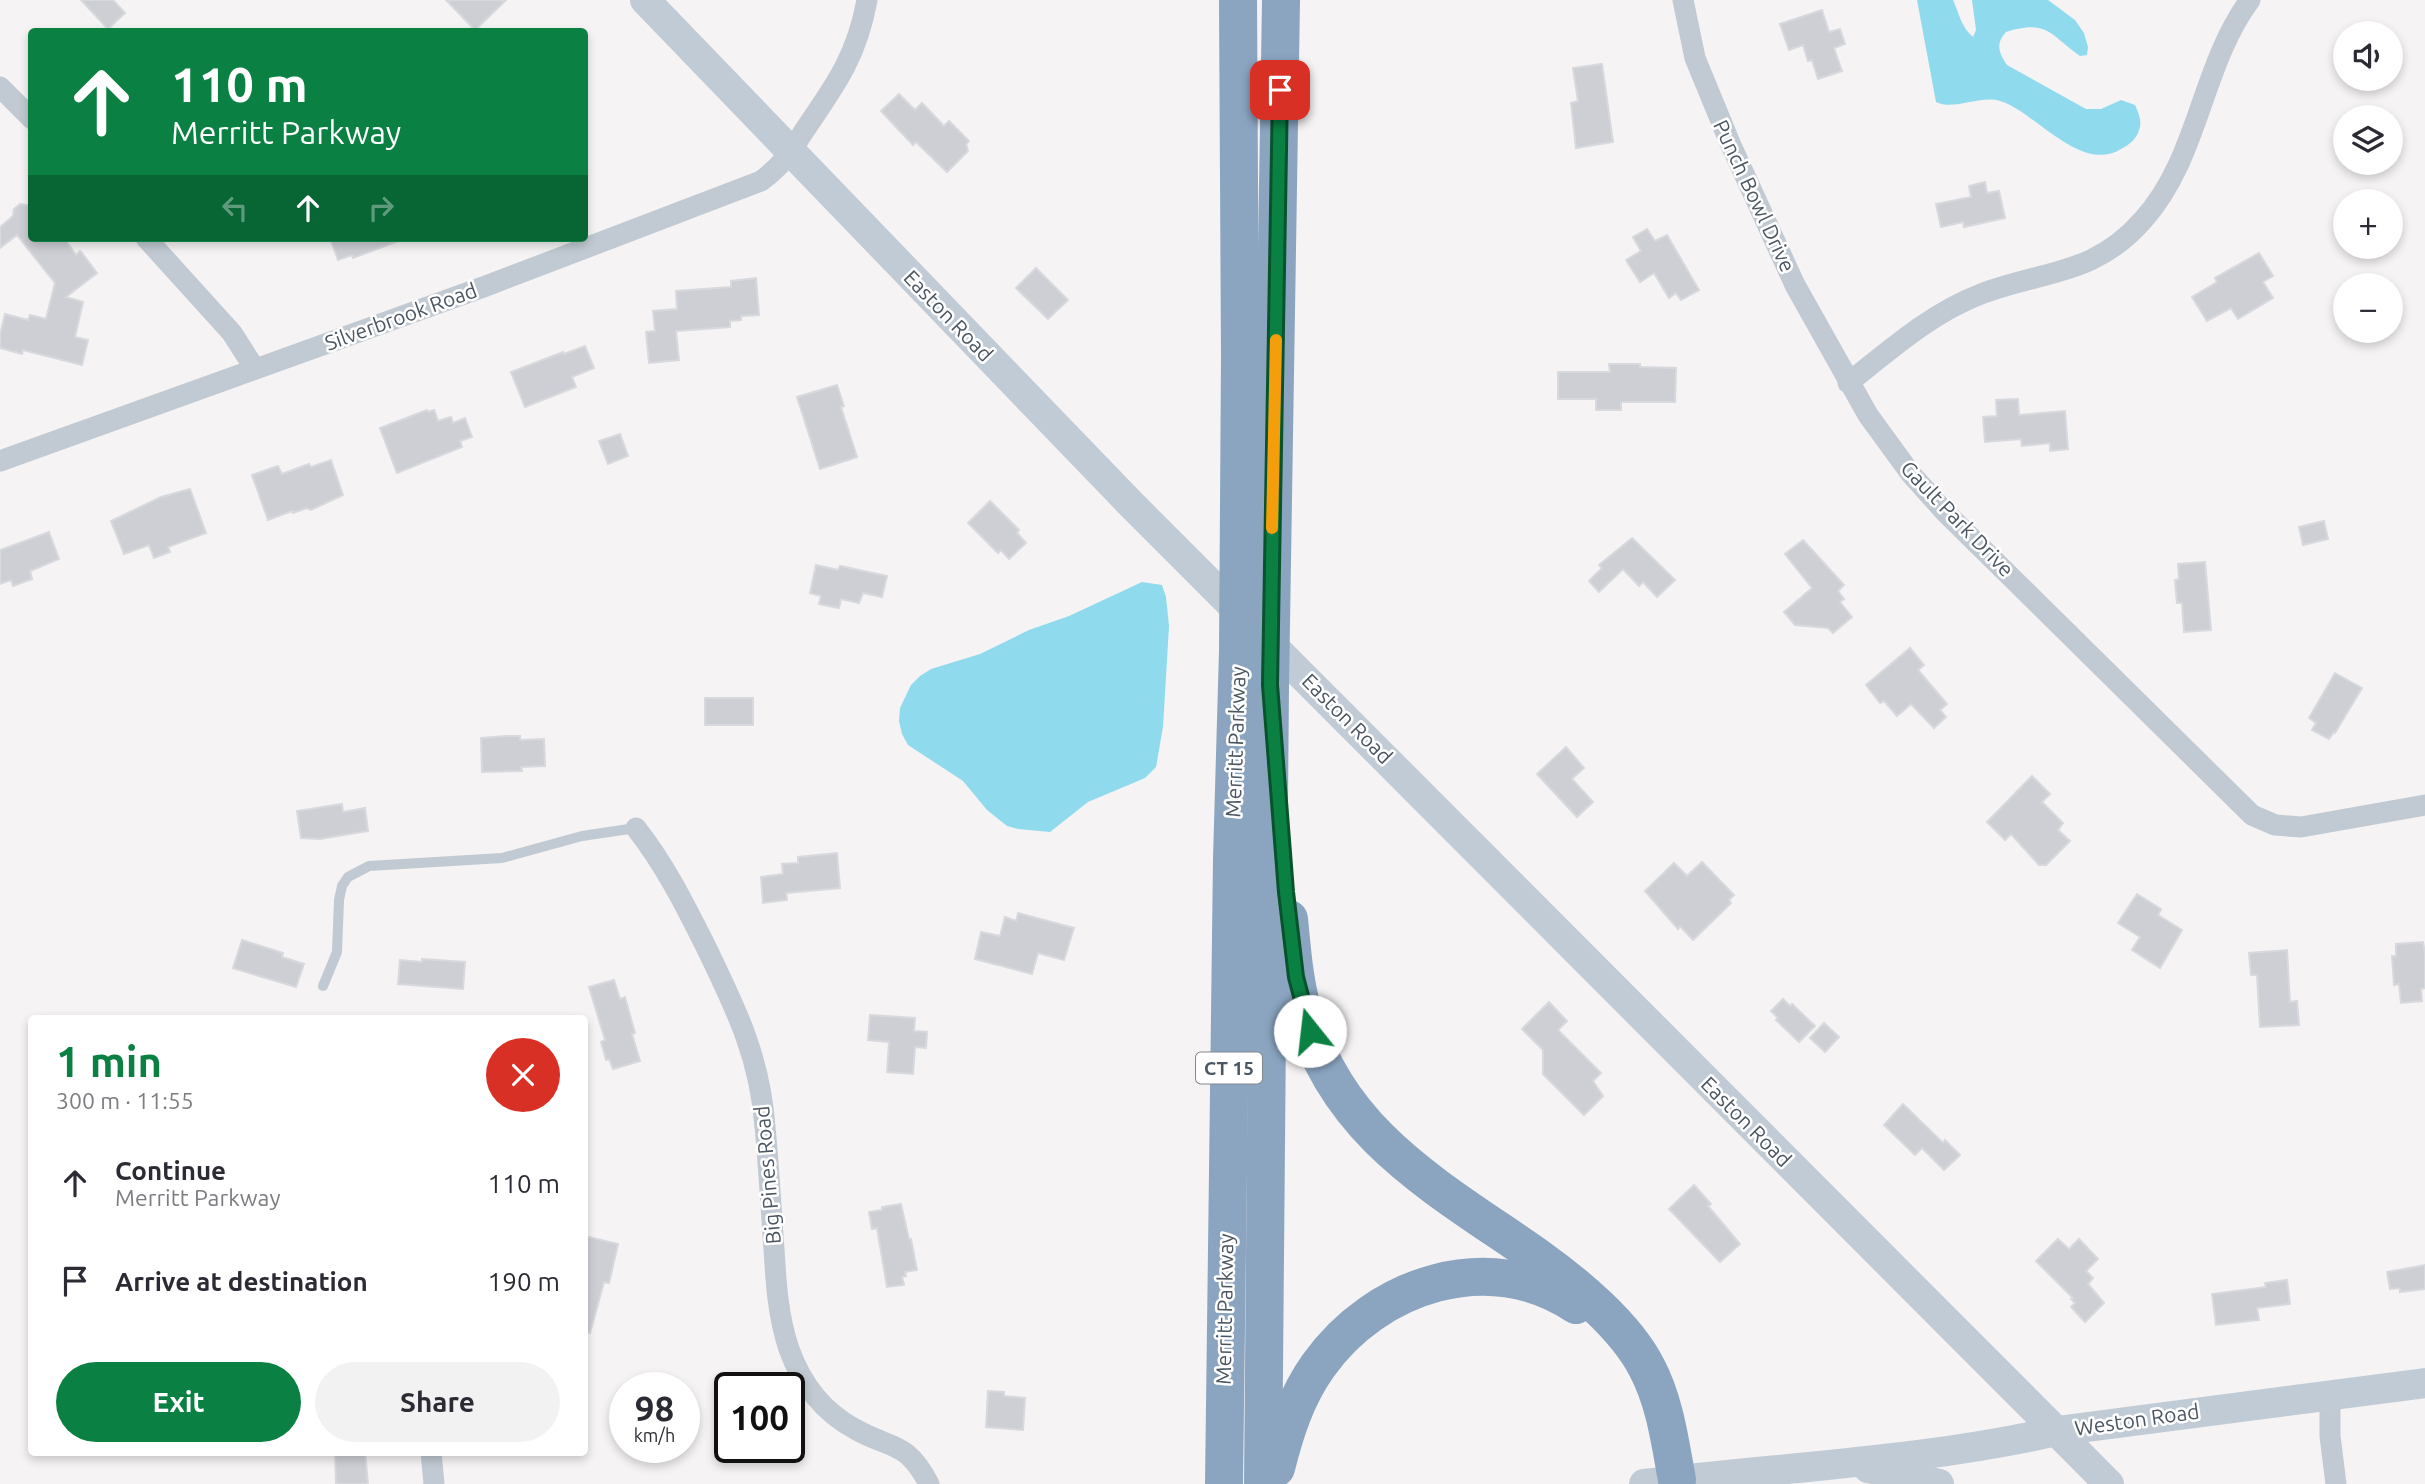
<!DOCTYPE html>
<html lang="en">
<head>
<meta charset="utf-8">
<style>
	:root { --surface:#fff; --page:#f2f2f3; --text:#2b2b33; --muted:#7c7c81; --accent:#0b8043 }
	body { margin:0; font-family:Ubuntu,sans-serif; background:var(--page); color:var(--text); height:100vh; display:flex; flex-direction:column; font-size:26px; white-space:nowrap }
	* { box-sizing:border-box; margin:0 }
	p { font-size:23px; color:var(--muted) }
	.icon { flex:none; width:38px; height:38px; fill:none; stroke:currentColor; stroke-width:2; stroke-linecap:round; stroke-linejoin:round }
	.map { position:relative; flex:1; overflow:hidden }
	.panel { position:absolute; left:28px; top:1015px; width:560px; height:441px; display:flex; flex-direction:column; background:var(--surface); border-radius:7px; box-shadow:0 4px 10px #0003 }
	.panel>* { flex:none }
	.banner { position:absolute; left:28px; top:28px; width:560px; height:214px; border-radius:7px; box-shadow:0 4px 10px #0003; background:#0b8043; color:#fff; overflow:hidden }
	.buttons { position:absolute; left:2333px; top:21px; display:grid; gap:14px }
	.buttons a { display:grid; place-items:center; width:70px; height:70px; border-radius:50%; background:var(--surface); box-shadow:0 4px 10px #0003; font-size:35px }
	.speed { position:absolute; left:609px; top:1372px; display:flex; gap:14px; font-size:35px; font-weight:700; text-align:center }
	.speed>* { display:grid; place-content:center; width:91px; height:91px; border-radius:50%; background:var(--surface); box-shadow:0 4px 10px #0003; line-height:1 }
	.speed small { font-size:18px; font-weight:400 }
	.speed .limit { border:4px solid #111; border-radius:10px; background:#fff; color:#111 }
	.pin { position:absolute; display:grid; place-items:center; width:60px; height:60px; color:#fff; margin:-30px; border-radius:14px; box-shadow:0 4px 10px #0006 }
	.me { position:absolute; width:77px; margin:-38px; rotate:344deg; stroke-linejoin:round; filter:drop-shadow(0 0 5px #0008) }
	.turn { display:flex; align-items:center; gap:24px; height:147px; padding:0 28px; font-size:32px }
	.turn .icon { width:91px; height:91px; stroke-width:2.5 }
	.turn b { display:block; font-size:49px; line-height:60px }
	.lanes { display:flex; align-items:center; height:66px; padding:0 28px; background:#0003; justify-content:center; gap:35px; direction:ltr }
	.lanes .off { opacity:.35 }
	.round { display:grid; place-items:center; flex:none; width:74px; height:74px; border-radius:37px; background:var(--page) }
	.summary { display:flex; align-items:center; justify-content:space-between; height:119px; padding:0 28px }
	h1 { font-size:42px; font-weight:600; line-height:52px; color:var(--accent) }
	.action { display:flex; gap:14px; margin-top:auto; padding:14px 28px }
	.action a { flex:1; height:80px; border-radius:42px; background:var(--accent); color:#fff; font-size:28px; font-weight:600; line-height:80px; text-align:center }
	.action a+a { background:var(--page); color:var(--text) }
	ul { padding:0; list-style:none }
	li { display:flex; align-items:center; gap:21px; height:98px; padding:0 28px }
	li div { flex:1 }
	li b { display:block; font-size:26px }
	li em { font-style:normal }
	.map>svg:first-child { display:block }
	.water { fill:#90daee }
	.building { fill:#cdcfd5; stroke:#d7d9de; stroke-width:2 }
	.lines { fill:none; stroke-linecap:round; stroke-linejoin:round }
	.service { stroke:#c1cad2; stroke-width:10 }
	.minor { stroke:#c1cad2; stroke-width:21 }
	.secondary { stroke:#c1cbd6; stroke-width:30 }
	.motorway { stroke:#8ba5c1; stroke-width:38 }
	.route-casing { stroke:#07532c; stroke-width:18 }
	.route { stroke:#0b8043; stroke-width:12 }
	.slow { stroke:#f59e0b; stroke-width:12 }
	.labels { text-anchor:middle; stroke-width:5; stroke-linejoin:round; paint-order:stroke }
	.shield { fill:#fff; stroke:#808990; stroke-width:2 }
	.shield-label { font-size:19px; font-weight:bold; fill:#4a5661 }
	.street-label { font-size:21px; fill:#4a5661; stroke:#fff }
</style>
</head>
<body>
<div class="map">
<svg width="2425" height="1484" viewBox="0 0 2425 1484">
	<rect width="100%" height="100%" fill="#f5f3f3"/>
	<g class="water">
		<path d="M1917 0H1953C1959 13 1961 27 1973 37L1976 30 1972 0H2048L2075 20 2084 33 2088 47 2087 55 2080 56C2050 35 2048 19 2006 32 1995 44 1999 53 2007 65L2086 109H2101L2121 100 2135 105C2140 116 2143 124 2137 135 2133 142 2127 146 2121 149 2080 174 2035 111 2000 101 1980 95 1954 111 1936 102Z"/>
		<path d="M1142 582 1162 585 1166 597 1169 626 1163 727 1156 767 1145 778 1088 802 1050 832 1018 829 1007 826 987 810 963 781 908 745 902 734 899 721 900 708 911 685 920 676 931 669 980 654 1029 630 1069 616Z"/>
	</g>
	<g class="building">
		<path d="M81 0H113L125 13 108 29Z"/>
		<path d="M446 0H506L475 30Z"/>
		<path d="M1822 10 1829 32 1840 29 1845 44 1834 48 1842 71 1818 79 1812 60 1808 61 1803 45 1789 50 1780 24Z"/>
		<path d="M1602 64 1613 142 1576 148 1571 103 1578 101 1573 68Z"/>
		<path d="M899 94 915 110 922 103 944 126 949 121 969 141 966 144 968 151 947 172 916 142 913 145 881 111Z"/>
		<path d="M1985 182 1987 193 1999 191 2005 218 1964 227 1963 222 1941 227 1936 204 1971 197 1969 186Z"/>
		<path d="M20 204 32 206V238H64L76 255 80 251 82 253 97 273 66 297 83 302 75 337 88 340 82 365 23 350 22 354 0 348V335L5 314 28 320 30 315 46 319 55 283 17 235 0 248V227L13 216 14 209Z"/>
		<path d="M1647 229 1655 241 1667 235 1699 290 1681 300 1676 293 1669 298 1654 273 1640 282 1626 260 1641 251 1633 237Z"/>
		<path d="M330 238H401V240L353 258 352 255 338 260Z"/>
		<path d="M2259 253 2273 276 2263 282 2273 298 2238 319 2231 308 2207 321 2192 297 2217 282 2215 278Z"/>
		<path d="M1036 268 1068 300 1048 319 1016 288Z"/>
		<path d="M756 278 759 315 741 316V320L730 321V327L676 331 679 360 649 363 646 332 655 331 653 311 677 309 676 291 731 287V281Z"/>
		<path d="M585 346 594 368 572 377 576 387 525 407 511 372 563 352 564 354Z"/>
		<path d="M1609 364H1640V367L1676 368 1675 402H1621V410H1596V399H1558V372H1610Z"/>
		<path d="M837 385 844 406 841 407 857 457 820 469 797 397Z"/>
		<path d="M2018 399 2019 415 2065 411 2068 449 2050 451V443L2022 446 2021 439 1985 442 1983 417 1997 416 1996 400Z"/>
		<path d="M427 410 428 412 434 410 438 421 451 417 453 423 465 418 472 437 460 441 462 447 397 473 380 428Z"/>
		<path d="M620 434 628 456 608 464 599 441Z"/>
		<path d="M331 460 343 495 311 510 307 508 293 513 292 511 268 520 252 475 278 466 282 474 309 464 311 467Z"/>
		<path d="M190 489 206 533 168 547 170 552 154 558 149 545 124 554 111 521 161 497Z"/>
		<path d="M990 501 1019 530 1017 533 1026 543 1009 559 1001 550 998 553 968 523Z"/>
		<path d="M2324 521 2328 539 2303 545 2299 527Z"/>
		<path d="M49 532 59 559 30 571 32 579 13 586 11 580 0 584V550Z"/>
		<path d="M1632 538 1675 580 1657 597 1643 582 1639 586 1623 569 1599 592 1589 581 1602 568 1599 565Z"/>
		<path d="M1803 540 1844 585 1838 591 1844 599 1840 602 1852 617 1833 633 1828 628 1795 625 1784 612 1812 588 1785 554Z"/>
		<path d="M2205 562 2211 630 2184 632 2182 603H2177L2175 580 2179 579 2178 564Z"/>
		<path d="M816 565 838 570 840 566 887 576 882 597 863 593 859 603 841 599 839 608 819 604 821 596 810 593Z"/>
		<path d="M1910 648 1924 665 1918 670 1947 704 1940 710 1946 717 1934 728 1911 704 1897 716 1884 701 1880 703 1866 685Z"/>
		<path d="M2335 673 2362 688 2335 733 2334 732 2329 739 2312 730 2316 723 2309 718Z"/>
		<rect x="705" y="698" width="48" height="27"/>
		<path d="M507 736H520V740L544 739 545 766 521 767 522 771 482 772 481 738Z"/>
		<path d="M1566 747 1584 768 1572 779 1593 802 1577 817 1537 774Z"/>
		<path d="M2032 776 2050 794 2042 802 2063 823 2058 830 2070 841 2046 865H2039L2011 834 2005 840 1987 822Z"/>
		<path d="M342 804 343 812 365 808 368 831 320 839 301 838 297 811Z"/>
		<path d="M837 853 840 888 786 893 787 900 763 903 761 877 783 874 782 864 798 863V857Z"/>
		<path d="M1702 862 1734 895 1729 900 1731 903 1693 940 1680 926 1678 929 1645 891 1674 863 1687 876Z"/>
		<path d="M2137 894 2161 909 2158 915 2182 930 2160 968 2132 950 2140 937 2118 923Z"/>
		<path d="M1018 913 1074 928 1064 960 1038 953 1032 974 975 959 981 932 1000 936 1005 917 1016 921Z"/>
		<path d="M242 940 283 953 282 957 304 964 296 987 233 968Z"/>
		<path d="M2423 942 2425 953V988L2421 989 2422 1001 2401 1003 2399 984 2394 985 2392 956H2396V944Z"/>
		<path d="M2287 950 2290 1002 2297 1001 2299 1025 2260 1027 2257 975H2251L2249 953Z"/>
		<path d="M422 959 465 962 463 989 398 984 400 960 422 962Z"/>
		<path d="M614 980 620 999 625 997 635 1033 632 1034 640 1061 613 1069 609 1059 606 1060 601 1042 605 1040 589 987Z"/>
		<path d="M1783 999 1790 1006 1792 1004 1815 1026 1799 1042 1776 1020 1778 1018 1771 1011Z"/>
		<path d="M1549 1002 1567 1021 1558 1030 1601 1073 1593 1081 1603 1096 1584 1115 1543 1074V1050L1522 1029Z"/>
		<path d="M870 1015 915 1018 914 1031 927 1032 926 1048 915 1047 913 1074 887 1072 889 1042 868 1040Z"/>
		<path d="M1824 1023 1839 1037 1825 1052 1810 1038Z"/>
		<path d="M1903 1104 1943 1143 1945 1140 1960 1155 1944 1170 1922 1148 1915 1155 1884 1125Z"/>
		<path d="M1694 1185 1711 1204 1708 1206 1740 1244 1720 1262 1669 1209Z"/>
		<path d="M901 1204 909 1239H911L917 1270 905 1272 906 1276 902 1277 904 1285 887 1287 877 1228 872 1229 869 1212 882 1210V1207Z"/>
		<path d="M584 1236 618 1244 609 1283 604 1282 590 1333 584 1332Z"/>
		<path d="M2058 1239 2069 1249 2079 1239 2098 1259 2086 1271 2093 1278 2088 1284 2104 1303 2085 1322 2071 1307 2075 1303 2071 1299 2073 1298 2036 1261Z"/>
		<path d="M2425 1265V1289L2400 1292V1288L2390 1289 2387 1272Z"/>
		<path d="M2287 1280 2290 1304 2257 1308 2259 1320 2216 1325 2212 1294 2266 1287 2265 1283Z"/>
		<path d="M988 1391 1004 1392V1396L1025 1398 1023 1430 986 1427Z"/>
		<path d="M335 1452H365L368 1484H336Z"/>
	</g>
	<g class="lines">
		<path class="service" d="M323 986 337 952 339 900 342 886 348 877 369 866 502 858 582 836 636 828"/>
		<g class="minor">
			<path d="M1683 0 1695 58 1730 143 1795 285 1868 415 1911 474 1945 512 2252 815 2275 825 2301 827 2425 805"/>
			<path d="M0 87 32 119"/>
			<path d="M146 238 232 333 255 369"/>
			<path d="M1848 383C1890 350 1931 313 1981 294 2044 270 2094 276 2143 220 2199 158 2201 66 2250 0"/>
			<path d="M0 461 486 286 761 181C784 164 791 151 806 128 837 83 857 55 867 0"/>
			<path d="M636 828C665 865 685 905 706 947 736 1009 760 1057 765 1127 769 1168 771 1209 774 1249 776 1283 778 1317 789 1349 801 1383 823 1412 855 1429 892 1450 906 1440 929 1484"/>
			<path d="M2330 1395V1436L2336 1484"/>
			<path d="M431 1452 434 1484"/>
		</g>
		<g class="secondary">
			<path d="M645 0 1129 502 2109 1484"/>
			<path d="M1868 1468 1939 1484"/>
			<path d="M1644 1484C1781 1467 1921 1462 2057 1431L2425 1383"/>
		</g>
		<g class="motorway">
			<path d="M1289 919C1292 949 1294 979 1302 1008 1336 1134 1437 1187 1536 1256 1574 1283 1626 1326 1647 1368 1665 1402 1670 1442 1677 1480"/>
			<path d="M1276 1468C1285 1432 1296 1397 1318 1366 1376 1284 1489 1247 1576 1305"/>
			<path d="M1224 1484 1232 859 1238 651 1240 358 1238 0"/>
			<path d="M1263 1484 1270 686 1281 0"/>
		</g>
	</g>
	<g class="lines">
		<g class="route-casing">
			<path id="route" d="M1280 90 1270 685 1286 892 1296 977 1310 1031"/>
		</g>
		<use href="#route" class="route"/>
		<path class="slow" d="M1272 528 1276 340"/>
	</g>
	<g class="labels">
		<rect class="shield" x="1196" y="1052.5" width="66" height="31" rx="5"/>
		<g class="shield-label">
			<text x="1229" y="1075">CT 15</text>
		</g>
		<g class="street-label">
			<text transform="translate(1754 196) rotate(65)" y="7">Punch Bowl Drive</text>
			<text transform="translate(948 316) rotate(46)" y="7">Easton Road</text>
			<text transform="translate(401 317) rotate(-20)" y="7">Silverbrook Road</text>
			<text transform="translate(1957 519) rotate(46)" y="7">Gault Park Drive</text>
			<text transform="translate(1347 719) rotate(45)" y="7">Easton Road</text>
			<text transform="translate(1236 742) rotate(-88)" y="7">Merritt Parkway</text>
			<text transform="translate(1746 1122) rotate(45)" y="7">Easton Road</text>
			<text transform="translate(768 1175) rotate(-95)" y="7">Big Pines Road</text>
			<text transform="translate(1225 1309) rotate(-89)" y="7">Merritt Parkway</text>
			<text transform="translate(2137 1420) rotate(-8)" y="7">Weston Road</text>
		</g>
	</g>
</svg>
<div class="buttons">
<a><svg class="icon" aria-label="sound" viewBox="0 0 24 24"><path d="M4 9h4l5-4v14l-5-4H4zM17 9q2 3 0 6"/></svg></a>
<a><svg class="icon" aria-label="layers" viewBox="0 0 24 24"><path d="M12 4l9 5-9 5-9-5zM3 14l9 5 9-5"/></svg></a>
<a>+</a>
<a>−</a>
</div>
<div class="speed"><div>98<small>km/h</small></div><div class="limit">100</div></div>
<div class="pin" style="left:1280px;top:90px;background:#d93025"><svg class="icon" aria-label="arrive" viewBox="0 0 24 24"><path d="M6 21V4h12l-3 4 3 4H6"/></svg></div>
<svg class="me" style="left:1310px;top:1031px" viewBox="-20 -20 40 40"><circle r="19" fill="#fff"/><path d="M0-13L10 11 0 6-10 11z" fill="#0b8043"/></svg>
<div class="banner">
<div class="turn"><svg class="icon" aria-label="ahead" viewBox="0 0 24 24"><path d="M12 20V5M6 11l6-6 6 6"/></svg><div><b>110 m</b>Merritt Parkway</div></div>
<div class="lanes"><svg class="icon off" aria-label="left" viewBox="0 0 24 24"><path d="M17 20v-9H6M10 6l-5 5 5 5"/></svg><svg class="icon" aria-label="ahead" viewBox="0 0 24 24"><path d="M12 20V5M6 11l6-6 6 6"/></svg><svg class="icon off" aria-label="right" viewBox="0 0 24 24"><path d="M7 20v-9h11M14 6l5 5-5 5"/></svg></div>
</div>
<section class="panel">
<div class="summary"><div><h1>1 min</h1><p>300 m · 11:55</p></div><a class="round" style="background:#d93025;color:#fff"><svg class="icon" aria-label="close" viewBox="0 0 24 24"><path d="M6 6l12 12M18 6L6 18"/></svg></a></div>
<ul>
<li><svg class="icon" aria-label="ahead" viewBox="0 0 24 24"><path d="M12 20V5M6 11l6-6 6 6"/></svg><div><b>Continue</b><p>Merritt Parkway</p></div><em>110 m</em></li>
<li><svg class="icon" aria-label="arrive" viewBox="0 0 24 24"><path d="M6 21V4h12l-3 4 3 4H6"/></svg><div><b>Arrive at destination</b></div><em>190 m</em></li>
</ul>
<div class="action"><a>Exit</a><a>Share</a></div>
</section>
</div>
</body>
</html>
